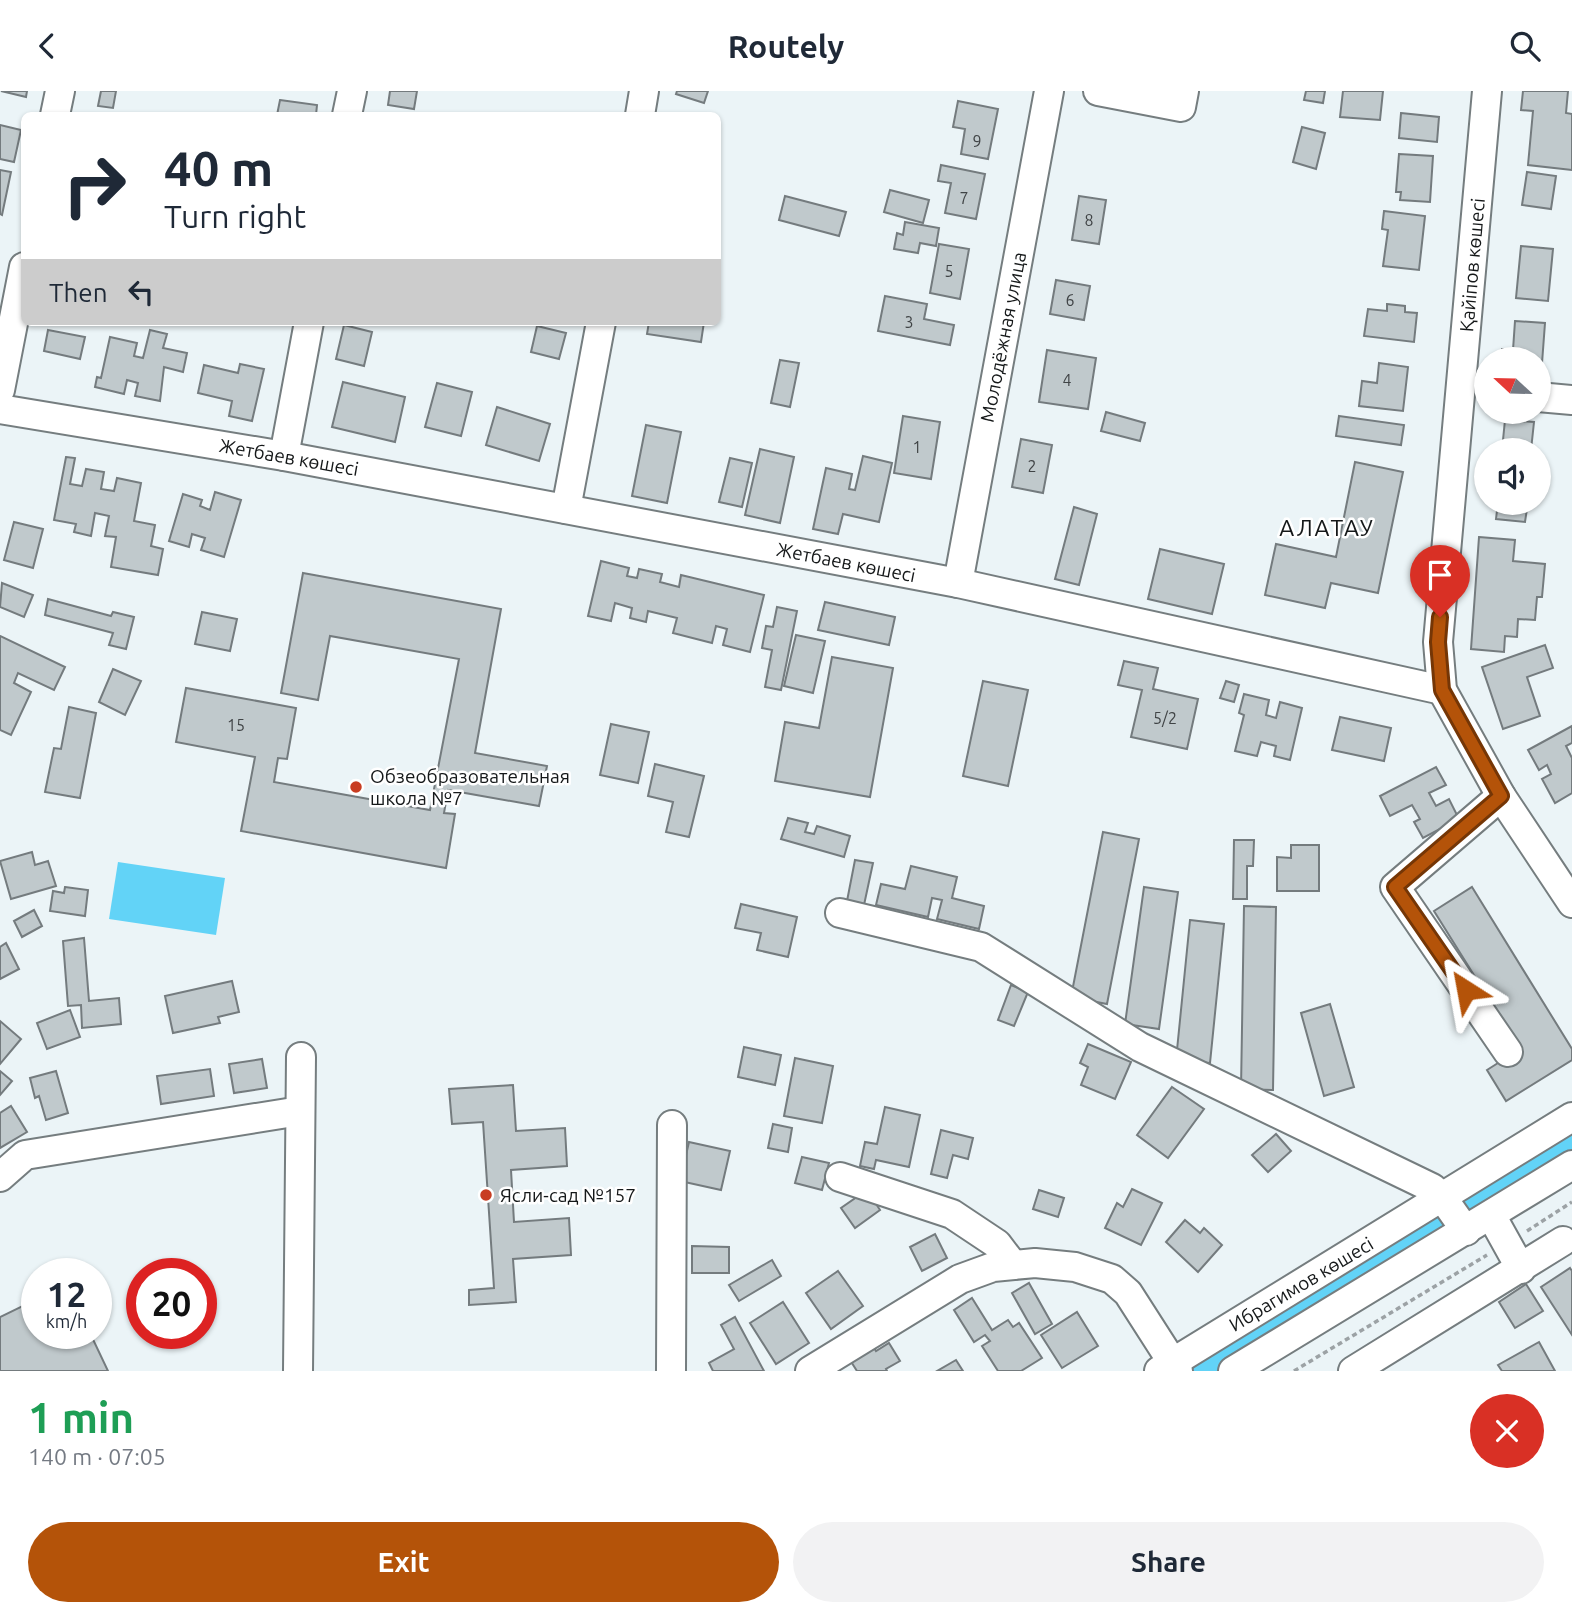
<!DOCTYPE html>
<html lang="en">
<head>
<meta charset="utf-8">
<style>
	:root { --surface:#fff; --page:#f2f2f3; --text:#1f2937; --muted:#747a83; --accent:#b45309 }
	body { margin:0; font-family:Ubuntu,sans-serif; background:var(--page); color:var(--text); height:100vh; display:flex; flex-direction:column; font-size:26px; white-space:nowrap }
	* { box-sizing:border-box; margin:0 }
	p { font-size:23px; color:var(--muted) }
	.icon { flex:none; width:38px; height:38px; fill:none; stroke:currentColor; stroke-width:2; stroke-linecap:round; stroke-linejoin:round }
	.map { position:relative; height:1280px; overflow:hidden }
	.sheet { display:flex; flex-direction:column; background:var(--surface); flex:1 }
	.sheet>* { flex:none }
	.top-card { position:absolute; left:21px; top:21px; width:700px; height:214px; border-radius:10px; box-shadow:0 2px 5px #0004; background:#fff; color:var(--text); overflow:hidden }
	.needle { width:46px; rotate:292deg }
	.buttons { position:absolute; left:1474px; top:256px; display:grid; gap:14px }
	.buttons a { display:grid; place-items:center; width:77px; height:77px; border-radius:50%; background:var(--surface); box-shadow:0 2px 5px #0004; font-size:35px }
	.speed { position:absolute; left:21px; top:1167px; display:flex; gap:14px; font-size:35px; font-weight:700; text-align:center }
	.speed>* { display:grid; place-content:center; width:91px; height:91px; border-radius:50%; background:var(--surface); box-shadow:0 2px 5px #0004; line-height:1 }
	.speed small { font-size:18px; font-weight:400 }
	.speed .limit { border:10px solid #d22; background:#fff; color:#111 }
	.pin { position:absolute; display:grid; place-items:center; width:60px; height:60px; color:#fff; margin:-72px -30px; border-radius:50% 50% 50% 0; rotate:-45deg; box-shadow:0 0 7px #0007 }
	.pin .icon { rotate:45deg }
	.me { position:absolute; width:77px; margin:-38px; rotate:326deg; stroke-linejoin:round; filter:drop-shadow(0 0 5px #0008) }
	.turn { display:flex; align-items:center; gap:24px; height:147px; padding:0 28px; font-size:32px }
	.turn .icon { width:91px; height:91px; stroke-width:2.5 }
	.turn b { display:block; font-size:49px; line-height:60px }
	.then { display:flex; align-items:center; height:66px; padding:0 28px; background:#0003; gap:14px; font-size:26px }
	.round { display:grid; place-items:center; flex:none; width:74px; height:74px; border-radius:37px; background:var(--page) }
	.summary { display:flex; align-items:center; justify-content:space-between; height:119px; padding:0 28px }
	h1 { font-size:42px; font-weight:700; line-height:52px; color:#1e9e55 }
	.cta { display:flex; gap:14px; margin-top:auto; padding:14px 28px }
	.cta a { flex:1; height:80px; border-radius:42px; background:var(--accent); color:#fff; font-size:28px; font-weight:700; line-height:80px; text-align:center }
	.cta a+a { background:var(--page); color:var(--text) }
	header { display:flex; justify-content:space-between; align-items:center; height:91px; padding:0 28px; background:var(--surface); font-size:32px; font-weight:700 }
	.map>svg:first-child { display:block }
	.green { fill:#62d3f7 }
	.building { fill:#c0c9cc; stroke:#747b7e; stroke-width:2 }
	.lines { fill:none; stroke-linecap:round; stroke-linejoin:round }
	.minor-casing { stroke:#757d7f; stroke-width:32 }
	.path { stroke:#9ca2a5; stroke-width:3.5; stroke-dasharray:5 3.5; stroke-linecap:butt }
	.minor { stroke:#fff; stroke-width:28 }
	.route-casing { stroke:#753606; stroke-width:18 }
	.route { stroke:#b45309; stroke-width:12 }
	.poi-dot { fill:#c83d22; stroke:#fff; stroke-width:2.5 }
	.labels { text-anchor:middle; stroke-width:5; stroke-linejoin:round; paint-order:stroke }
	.number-label { font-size:16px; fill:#404446 }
	.street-label { font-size:19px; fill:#151819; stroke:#fff }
	.poi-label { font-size:19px; fill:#151819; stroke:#fff; text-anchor:start }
	.quarter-label { font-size:23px; letter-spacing:2px; fill:#151819; stroke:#fff }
</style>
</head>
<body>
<header><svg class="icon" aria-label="back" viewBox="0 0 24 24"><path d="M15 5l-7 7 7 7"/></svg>Routely<svg class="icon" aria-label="search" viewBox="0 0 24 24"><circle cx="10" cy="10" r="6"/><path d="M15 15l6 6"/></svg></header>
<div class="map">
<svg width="1572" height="1280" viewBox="0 0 1572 1280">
	<rect width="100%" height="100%" fill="#ebf4f7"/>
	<g class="green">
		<path d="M118 771 225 787 216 844 109 828Z"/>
		<path d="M1572 1034V1069L1467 1134 1451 1110Z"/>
		<path d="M1444 1113 1461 1139 1228 1280H1171Z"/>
	</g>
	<g class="building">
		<path d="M1 0H27L26 6Z"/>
		<path d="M101 0H116L113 17 98 15Z"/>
		<path d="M390 0H417L414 18 388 14Z"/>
		<path d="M677 0H708L704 12 676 3Z"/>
		<path d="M1306 0H1325L1323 12 1304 9Z"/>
		<path d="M1343 0H1383L1380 29 1340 26Z"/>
		<path d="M1523 0H1568L1566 22 1572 23V79L1528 74 1533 20 1521 19Z"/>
		<path d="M280 9 317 14 316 24H277Z"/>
		<path d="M958 10 998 18 988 68 961 63 965 38 953 36Z"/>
		<path d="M1401 22 1439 26 1437 51 1399 47Z"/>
		<path d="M0 34 21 39 14 71 0 68Z"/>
		<path d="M1302 36 1325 42 1316 78 1293 71Z"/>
		<path d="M1399 63 1433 65 1430 111 1400 109 1401 101H1396Z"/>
		<path d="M941 74 985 83 976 128 945 122 951 92 938 90Z"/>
		<path d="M0 79 11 81 2 124 0 123Z"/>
		<path d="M1527 81 1556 85 1551 118 1522 114Z"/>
		<path d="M890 99 929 109 923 132 884 121Z"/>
		<path d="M785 105 846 121 839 145 779 129Z"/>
		<path d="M1079 105 1106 109 1099 153 1072 149Z"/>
		<path d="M1384 120 1425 125 1419 179 1383 175 1388 139 1382 138Z"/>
		<path d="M905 131 939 137 936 155 920 152 918 162 894 158 897 142 903 144Z"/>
		<path d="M939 153 969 158 960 208 930 202Z"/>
		<path d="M1521 155 1553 158 1548 210 1516 207Z"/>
		<path d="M1056 189 1090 195 1084 229 1050 223Z"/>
		<path d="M885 205 927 213 924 228 954 234 950 254 878 240Z"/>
		<path d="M1387 213 1405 215V221L1417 222 1414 251 1364 245 1368 218 1387 220Z"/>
		<path d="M1515 230 1545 232 1540 299H1538V268H1502V258L1513 259Z"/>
		<path d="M649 231H704L701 251 647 243Z"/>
		<path d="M344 234 372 241 364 275 336 268Z"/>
		<path d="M537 235 566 242 559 268 531 261Z"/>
		<path d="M48 239 85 246 80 268 44 260Z"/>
		<path d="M150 239 167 243 163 257 187 262 183 281 164 276 160 310 135 305 138 292 127 289 124 303 95 296 97 286 101 287 110 246 137 252 134 265 143 267Z"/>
		<path d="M1047 259 1096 267 1088 318 1039 311Z"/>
		<path d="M780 269 799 272 790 316 771 312Z"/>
		<path d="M1379 272 1408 276 1403 320 1359 315 1362 290 1377 292Z"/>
		<path d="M240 273 264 278 252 330 229 325 232 310 198 302 204 274 238 282Z"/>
		<path d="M343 291 405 306 395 351 332 336Z"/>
		<path d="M437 292 472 301 461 345 425 336Z"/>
		<path d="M497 316 550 333 539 370 486 354Z"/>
		<path d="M1106 321 1145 332 1140 350 1101 340Z"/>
		<path d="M903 325 940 331 931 388 894 382Z"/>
		<path d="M1339 325 1404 334 1401 354 1336 345Z"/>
		<path d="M1505 329 1534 331 1531 359H1502Z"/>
		<path d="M646 334 681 341 667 412 632 405Z"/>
		<path d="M1021 348 1052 354 1043 402 1012 396Z"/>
		<path d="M760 358 794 366 780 432 745 424Z"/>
		<path d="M863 365 892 372 879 431 843 423 838 443 813 438 826 377 852 383 849 398 855 399Z"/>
		<path d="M66 366 75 367 70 393 82 395 86 378 104 381 101 398 114 400 117 387 141 392 134 430 155 434 151 455 163 458 158 484 111 476 116 446 105 445 109 425 95 422 91 445 74 441 76 433 54 429Z"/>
		<path d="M730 367 752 372 742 416 719 411Z"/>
		<path d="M1355 371 1403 381 1378 502 1331 492 1325 517 1265 504 1276 453 1336 466Z"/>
		<path d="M215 401 241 409 224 466 201 459 205 447 192 443 189 456 169 450 183 403 202 409 200 415 210 419Z"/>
		<path d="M1498 411H1528L1525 431 1496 428Z"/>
		<path d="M1074 416 1097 423 1079 494 1055 488Z"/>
		<path d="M14 431 43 438 33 477 4 469Z"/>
		<path d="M1479 446 1515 449 1513 470 1545 473 1542 506H1537L1535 529 1518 528 1517 546 1505 545 1504 561 1471 558Z"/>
		<path d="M1160 458 1224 473 1212 523 1148 508Z"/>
		<path d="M601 470 629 477 627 485 637 487 639 478 662 483 660 491 679 496 681 484 764 504 750 561 723 554 727 538 716 535 712 552 673 542 677 527 648 520 646 531 630 527 632 517 615 512 611 530 588 525Z"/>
		<path d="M303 482 501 518 475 662 547 675 539 715 448 699 444 722 455 723 446 777 241 740 255 666 176 651 186 597 296 617 287 668 278 667 274 691 430 719 459 568 330 545 318 609 281 602Z"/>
		<path d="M2 492 33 504 24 526 0 516Z"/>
		<path d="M48 508 111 525 113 521 134 526 126 558 109 554 113 542 45 524Z"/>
		<path d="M825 511 895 526 889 554 818 539Z"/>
		<path d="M777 516 797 520 781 599 765 596 772 559 762 557 766 535 773 536Z"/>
		<path d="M202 521 237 528 230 560 195 553Z"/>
		<path d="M796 544 825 550 813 602 784 595Z"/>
		<path d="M0 545 65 576 54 599 18 582 14 592 31 601 11 644 0 639Z"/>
		<path d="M1545 554 1553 577 1527 586 1540 625 1503 638 1482 576Z"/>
		<path d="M832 566 893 577 870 706 775 690 785 631 819 637Z"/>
		<path d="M1124 570 1158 577 1153 598 1198 608 1187 658 1131 646 1142 599 1118 594Z"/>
		<path d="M113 578 141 590 125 624 99 611Z"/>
		<path d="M983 590 1028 599 1008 695 963 685Z"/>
		<path d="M1226 590 1239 594 1234 611 1220 607Z"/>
		<path d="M1244 603 1269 609 1266 624 1276 627 1280 611 1302 617 1290 669 1274 665 1276 655 1261 651 1257 665 1235 660 1244 624 1239 622Z"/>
		<path d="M69 616 96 622 80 707 45 701 54 657 61 658Z"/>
		<path d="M1340 626 1391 637 1384 670 1332 659Z"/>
		<path d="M611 633 649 641 638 692 600 684Z"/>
		<path d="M1572 635V652L1566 655 1572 667V702L1555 712 1542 688 1551 683 1547 674 1539 679 1528 659Z"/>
		<path d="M655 673 704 685 689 746 666 741 673 711 648 705Z"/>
		<path d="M1436 676 1446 694 1429 702 1436 715 1449 708 1459 728 1423 747 1414 731 1420 728 1412 714 1390 725 1380 705Z"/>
		<path d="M788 727 808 732 805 741 814 743 817 735 850 745 844 766 781 748Z"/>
		<path d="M1103 741 1139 748 1107 913 1071 906Z"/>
		<path d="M1234 749H1254L1253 775H1247V808H1233Z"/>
		<path d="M1291 754H1319V800H1277V766L1291 767Z"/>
		<path d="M32 761 35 774 48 770 56 795 11 808 0 770Z"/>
		<path d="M855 769 873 772 864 814 847 810Z"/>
		<path d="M911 775 957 786 952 807 984 815 979 838 937 828 942 809 932 807 928 826 876 814 881 793 905 798Z"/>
		<path d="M65 796 88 799 85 825 50 820 53 800 64 802Z"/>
		<path d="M1144 796 1178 801 1159 938 1125 933Z"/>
		<path d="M1472 796 1572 958V969L1506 1010 1487 979 1520 958 1434 820Z"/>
		<path d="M741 813 797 826 788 866 757 859 761 842 735 837Z"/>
		<path d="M1244 815 1276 816 1273 999 1241 998Z"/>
		<path d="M34 819 42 835 22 846 14 830Z"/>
		<path d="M1190 829 1224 833 1210 972 1176 969Z"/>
		<path d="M84 847 89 910 119 907 121 933 82 937 81 914 68 915 63 850Z"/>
		<path d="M6 852 19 878 0 888V856Z"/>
		<path d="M232 890 239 921 218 926 220 932 173 942 165 905Z"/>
		<path d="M1011 894 1028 901 1014 935 998 929Z"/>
		<path d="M1330 913 1354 996 1324 1005 1301 922Z"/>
		<path d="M70 919 80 946 47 958 37 932Z"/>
		<path d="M0 930 21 948 0 973Z"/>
		<path d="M1088 953 1131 971 1115 1008 1081 994 1088 976 1080 972Z"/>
		<path d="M744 956 781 964 775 994 738 986Z"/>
		<path d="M795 967 833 975 822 1032 784 1025Z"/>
		<path d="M262 968 267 997 234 1002 229 973Z"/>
		<path d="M210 978 214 1005 161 1013 157 985Z"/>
		<path d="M0 980 12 990 0 1004Z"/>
		<path d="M56 980 68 1022 46 1029 39 1005 35 1007 30 987Z"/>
		<path d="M513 994 516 1040 565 1037 567 1075 511 1079 514 1131 569 1127 571 1164 513 1168 516 1211 469 1214V1199L494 1197 483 1031 452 1033 449 998Z"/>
		<path d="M1172 996 1204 1018 1168 1067 1137 1044Z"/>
		<path d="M11 1015 27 1041 0 1057V1022Z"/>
		<path d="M885 1016 920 1024 909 1076 876 1069 874 1078 860 1075 865 1051 877 1053Z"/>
		<path d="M773 1033 792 1037 788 1061 768 1057Z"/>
		<path d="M941 1039 973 1047 968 1068 953 1064 947 1087 931 1083Z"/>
		<path d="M1276 1043 1291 1060 1268 1081 1252 1064Z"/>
		<path d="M689 1051 730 1060 721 1099 680 1090Z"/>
		<path d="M802 1066 829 1072 822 1099 795 1092Z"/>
		<path d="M1132 1098 1162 1112 1141 1154 1105 1137 1117 1112 1123 1116Z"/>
		<path d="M867 1099 880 1119 855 1137 841 1117Z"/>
		<path d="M1039 1099 1064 1107 1058 1126 1033 1118Z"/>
		<path d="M1185 1129 1200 1142 1204 1137 1222 1154 1198 1181 1166 1151Z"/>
		<path d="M935 1143 947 1167 922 1180 910 1156Z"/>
		<path d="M692 1155 729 1156V1182H692Z"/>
		<path d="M772 1169 781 1185 739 1210 729 1194Z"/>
		<path d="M1570 1177 1572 1180V1244L1541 1196Z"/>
		<path d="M838 1180 863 1215 831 1238 806 1202Z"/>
		<path d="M1029 1192 1052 1233 1035 1243 1012 1202Z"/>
		<path d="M1526 1193 1543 1220 1515 1237 1499 1211Z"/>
		<path d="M972 1207 992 1239 1008 1229 1013 1236 1019 1232 1042 1267 1021 1280H998L982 1255 990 1250 985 1244 974 1251 954 1219Z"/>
		<path d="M37 1208V1242H90L108 1280H0V1226Z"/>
		<path d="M783 1211 809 1252 776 1273 750 1232Z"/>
		<path d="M1077 1221 1098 1255 1062 1277 1041 1244Z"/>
		<path d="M735 1226 764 1280H713L709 1272 734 1258 721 1234Z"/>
		<path d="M1539 1251 1555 1280H1502L1498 1274Z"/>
		<path d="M889 1252 900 1270 886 1278 887 1280H857L850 1269 873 1255 876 1260Z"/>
		<path d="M956 1269 963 1280H937Z"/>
	</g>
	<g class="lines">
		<g class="minor-casing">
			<g id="minor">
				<path d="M1098 0 1181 16 1184 0"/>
				<path d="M1487 0 1438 551 1442 599 1501 705 1572 812"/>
				<path d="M55 24 60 0"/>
				<path d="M347 24 352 0"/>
				<path d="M640 24 644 0"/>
				<path d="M0 299 24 176"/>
				<path d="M1538 306 1572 309"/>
				<path d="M0 318 284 365 958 492 1442 599"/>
				<path d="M284 365 309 231"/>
				<path d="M566 418 601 231"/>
				<path d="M958 492 1049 0"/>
				<path d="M1501 705 1395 796 1508 961"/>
				<path d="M840 822 981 856 1140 956 1432 1097 1442 1106 1466 1140"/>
				<path d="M0 1086 25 1064 300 1020"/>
				<path d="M840 1086 952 1123 997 1153 1013 1174"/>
				<path d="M1491 1124 1521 1178"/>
				<path d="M298 1280 301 966"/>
				<path d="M671 1280 672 1034"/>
				<path d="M810 1280 960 1188 993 1176 1035 1172 1075 1176 1112 1188 1128 1202 1178 1280"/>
				<path d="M1159 1280 1572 1026"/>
				<path d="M1233 1280 1572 1074"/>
				<path d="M1353 1280 1563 1150"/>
			</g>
		</g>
		<g class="path">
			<path d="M1527 1140 1572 1111"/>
			<path d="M1294 1280 1487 1164"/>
		</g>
		<use href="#minor" class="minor"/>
	</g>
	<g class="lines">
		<g class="route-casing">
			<path id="route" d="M1440 526 1438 551 1442 599 1501 705 1395 796 1466 899"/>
		</g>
		<use href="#route" class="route"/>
	</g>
	<g class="poi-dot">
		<circle cx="356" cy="696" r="7"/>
		<circle cx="486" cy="1104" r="7"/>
	</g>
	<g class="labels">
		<g class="number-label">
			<text x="977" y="56">9</text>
			<text x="964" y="113">7</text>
			<text x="1089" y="135">8</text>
			<text x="949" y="186">5</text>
			<text x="1070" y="215">6</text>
			<text x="909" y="237">3</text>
			<text x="1067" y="295">4</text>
			<text x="917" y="362">1</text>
			<text x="1032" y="381">2</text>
			<text x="1165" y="633">5/2</text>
			<text x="236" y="640">15</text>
		</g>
		<g class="street-label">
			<text transform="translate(1472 174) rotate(-85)" y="7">Қайіпов көшесі</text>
			<text transform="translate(1003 246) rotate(-79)" y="7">Молодёжная улица</text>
			<text transform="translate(289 366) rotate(10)" y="7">Жетбаев көшесі</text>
			<text transform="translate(846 471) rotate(11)" y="7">Жетбаев көшесі</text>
			<text transform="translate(1301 1193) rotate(-31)" y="7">Ибрагимов көшесі</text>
		</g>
		<g class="poi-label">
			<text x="370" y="692">Обзеобразовательная<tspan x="370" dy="22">школа №7</tspan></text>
			<text x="500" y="1111">Ясли-сад №157</text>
		</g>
		<g class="quarter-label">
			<text x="1327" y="445">АЛАТАУ</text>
		</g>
	</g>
</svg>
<div class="buttons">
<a><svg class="needle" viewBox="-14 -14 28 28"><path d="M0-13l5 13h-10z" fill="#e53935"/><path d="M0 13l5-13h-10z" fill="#747a83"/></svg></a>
<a><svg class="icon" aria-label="sound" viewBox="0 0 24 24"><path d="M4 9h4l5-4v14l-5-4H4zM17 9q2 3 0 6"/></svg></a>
</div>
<div class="speed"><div>12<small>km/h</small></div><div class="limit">20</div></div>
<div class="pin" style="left:1440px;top:526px;background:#d93025"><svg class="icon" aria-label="arrive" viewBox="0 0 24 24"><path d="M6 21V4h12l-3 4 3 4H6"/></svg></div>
<svg class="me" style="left:1466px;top:899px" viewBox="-20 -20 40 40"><path d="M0-17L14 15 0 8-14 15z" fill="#b45309" stroke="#fff" stroke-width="4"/></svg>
<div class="top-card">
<div class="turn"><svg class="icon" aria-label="right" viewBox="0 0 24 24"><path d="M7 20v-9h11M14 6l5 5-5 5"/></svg><div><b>40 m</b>Turn right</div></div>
<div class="then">Then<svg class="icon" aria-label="left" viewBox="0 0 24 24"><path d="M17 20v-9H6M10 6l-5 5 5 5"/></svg></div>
</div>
</div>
<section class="sheet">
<div class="summary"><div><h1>1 min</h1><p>140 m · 07:05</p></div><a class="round" style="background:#d93025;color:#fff"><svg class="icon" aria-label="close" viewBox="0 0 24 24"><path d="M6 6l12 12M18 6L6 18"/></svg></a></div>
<div class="cta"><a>Exit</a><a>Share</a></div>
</section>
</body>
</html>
